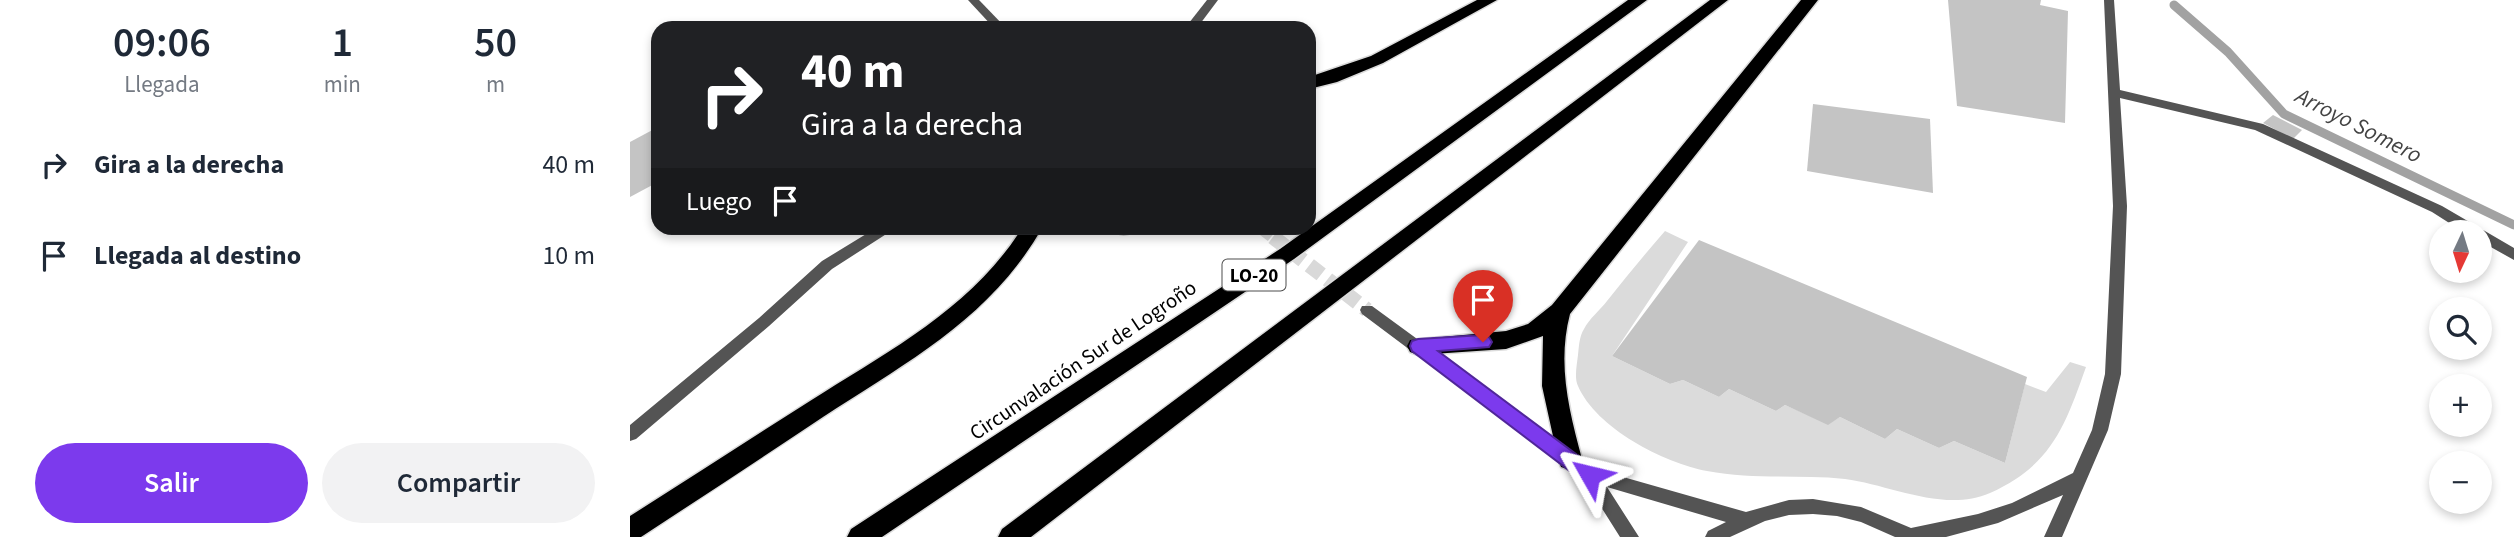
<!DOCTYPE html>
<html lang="es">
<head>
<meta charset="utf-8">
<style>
	:root { --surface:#fff; --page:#f2f2f3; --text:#1f2937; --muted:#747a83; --accent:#7c3aed }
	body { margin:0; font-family:"Source Sans 3",sans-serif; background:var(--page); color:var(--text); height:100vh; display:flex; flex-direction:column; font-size:26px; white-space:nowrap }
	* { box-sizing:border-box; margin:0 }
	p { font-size:23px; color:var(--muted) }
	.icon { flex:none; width:38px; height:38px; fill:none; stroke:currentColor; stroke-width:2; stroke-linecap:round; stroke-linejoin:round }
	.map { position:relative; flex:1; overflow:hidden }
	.details { display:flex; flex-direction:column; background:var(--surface); width:630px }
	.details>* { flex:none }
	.banner { position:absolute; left:21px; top:21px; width:665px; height:214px; border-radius:21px; box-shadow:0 4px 10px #0003; background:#202124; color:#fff; overflow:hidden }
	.needle { width:46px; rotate:184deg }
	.buttons { position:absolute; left:1799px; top:220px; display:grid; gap:14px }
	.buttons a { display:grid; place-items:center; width:63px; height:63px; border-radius:50%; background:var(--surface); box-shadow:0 4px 10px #0003; font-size:35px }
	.pin { position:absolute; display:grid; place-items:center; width:60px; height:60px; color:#fff; margin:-72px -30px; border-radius:50% 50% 50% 0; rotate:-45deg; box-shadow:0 0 7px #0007 }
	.pin .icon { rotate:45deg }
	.me { position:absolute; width:77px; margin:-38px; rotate:307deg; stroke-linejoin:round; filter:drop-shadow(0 0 5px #0008) }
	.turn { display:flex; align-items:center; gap:24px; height:147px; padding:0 35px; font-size:32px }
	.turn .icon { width:91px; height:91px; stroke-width:2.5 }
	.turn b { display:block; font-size:49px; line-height:60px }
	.then { display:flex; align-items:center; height:66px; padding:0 35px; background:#0003; gap:14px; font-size:26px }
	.eta { display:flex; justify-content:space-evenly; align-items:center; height:119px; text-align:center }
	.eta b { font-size:42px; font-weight:600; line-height:49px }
	.button { display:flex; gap:14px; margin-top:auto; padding:14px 35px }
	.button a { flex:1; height:80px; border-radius:42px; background:var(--accent); color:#fff; font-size:28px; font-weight:600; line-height:80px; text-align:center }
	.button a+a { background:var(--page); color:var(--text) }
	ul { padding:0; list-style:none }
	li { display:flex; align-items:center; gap:21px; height:91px; padding:0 35px }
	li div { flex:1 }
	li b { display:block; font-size:26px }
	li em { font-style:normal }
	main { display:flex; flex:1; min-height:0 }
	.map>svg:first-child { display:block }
	.green { fill:#dbdbdb }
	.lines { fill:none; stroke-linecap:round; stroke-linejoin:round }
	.stream { stroke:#a2a2a2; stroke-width:9 }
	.building { fill:#c4c4c4 }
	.street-tunnel-far1 { stroke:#d9d9d9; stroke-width:12; stroke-dasharray:12 6; stroke-linecap:butt }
	.street-tunnel { stroke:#d9d9d9; stroke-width:15; stroke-dasharray:15 8; stroke-linecap:butt }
	.highway-casing { stroke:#dbdbdb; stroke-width:3 }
	.street { fill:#545454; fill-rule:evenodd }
	.highway { fill:#000; fill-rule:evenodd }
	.route { fill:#7c3aed; stroke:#51269a; stroke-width:2 }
	.labels { text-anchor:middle; stroke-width:5; stroke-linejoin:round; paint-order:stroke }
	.shield { fill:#fff; stroke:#4c4c4c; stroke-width:2 }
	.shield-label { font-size:19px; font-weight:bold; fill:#000 }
	.street-label { font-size:21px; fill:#000; stroke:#fff }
	.water-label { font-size:23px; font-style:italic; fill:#434343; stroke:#fff }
</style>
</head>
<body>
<main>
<section class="details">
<div class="eta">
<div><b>09:06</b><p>Llegada</p></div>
<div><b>1</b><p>min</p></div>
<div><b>50</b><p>m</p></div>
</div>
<ul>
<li><svg class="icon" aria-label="right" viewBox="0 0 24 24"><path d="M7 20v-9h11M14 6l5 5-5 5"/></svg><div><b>Gira a la derecha</b></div><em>40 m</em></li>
<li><svg class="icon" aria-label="arrive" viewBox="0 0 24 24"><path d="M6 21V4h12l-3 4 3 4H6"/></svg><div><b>Llegada al destino</b></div><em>10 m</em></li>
</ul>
<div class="button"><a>Salir</a><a>Compartir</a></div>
</section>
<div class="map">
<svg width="1884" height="537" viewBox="0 0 1884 537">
	<rect width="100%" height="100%" fill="#fff"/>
	<path class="green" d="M1035 231 1058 242 982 356 1040 384 1053 380 1089 397 1099 389 1146 411 1155 405 1198 424 1210 417 1255 439 1267 429 1309 448 1324 441 1375 463 1395 384 1416 392 1440 362 1456 367C1435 426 1422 465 1360 493 1314 513 1261 485 1215 479 1169 474 1123 480 1077 471 1034 463 966 428 948 386 944 378 947 364 948 355 949 347 949 337 954 329 959 319 970 310 977 301 996 277 1015 254 1035 231Z"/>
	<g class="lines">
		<path class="stream" d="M1544 5 1598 52 1654 114 1884 225"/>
	</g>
	<g class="building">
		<path d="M1318 0H1411L1410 5 1438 11 1435 123 1327 106Z"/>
		<path d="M1183 104 1300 119 1303 193 1177 171Z"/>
		<path d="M1643 115 1672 130 1663 139 1633 123Z"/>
		<path d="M28 127V182L0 197V142Z"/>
		<path d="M1069 240 1397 377 1375 463 1324 441 1309 448 1267 429 1255 439 1210 417 1198 425 1155 405 1146 411 1099 389 1089 397 1053 380 1040 384 982 356Z"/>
	</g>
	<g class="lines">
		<path class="street-tunnel-far1" d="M632 229 645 239"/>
		<path class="street-tunnel" d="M643 237 737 310"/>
		<g class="highway-casing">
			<g id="highway">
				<path d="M847 0H867L753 63 707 82 679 89V77L741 56Z"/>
				<path d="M998 0H1017L664 259 252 537H217L221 529 650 249Z"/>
				<path d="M1080 0H1098L401 537H368L372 529Z"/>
				<path d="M1171 0H1188L940 314C927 364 939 410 952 459L949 467 940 470 931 467 928 459 912 386 913 336 876 349 788 355 780 352 777 346 780 340 876 331 898 324 922 305Z"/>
				<path d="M392 228H412C361 318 277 362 193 417 133 457 72 497 11 537H0V516C60 478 120 439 180 401 257 352 342 308 392 228Z"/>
			</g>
		</g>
		<g class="street">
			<path d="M338 0H349L376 28H364Z"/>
			<path d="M577 0H588L567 28H555Z"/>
			<path d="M1474 0H1484L1490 90 1633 124 1812 206 1884 248V260L1850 241V233H1835L1802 212 1625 130 1490 98 1497 206 1491 374 1478 430 1432 537H1414L1433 495 1368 523 1316 537H1265L1231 522 1207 516 1183 514 1159 515 1135 521 1100 537H1075L1078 531 1096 522 977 487 1009 537H990L954 480 732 314 730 310 732 306H742L965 469 1116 512 1159 500 1183 499 1231 507 1281 528 1348 514 1382 503 1443 473 1462 430 1475 374 1483 206Z"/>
			<path d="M246 228H263L261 231 202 269 139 326 6 439 0 441V425L129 318 192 261Z"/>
			<path d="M460 228H529C520 237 470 238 460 228Z"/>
			<path d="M618 228H638L639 229 632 234 620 231Z"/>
		</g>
		<use href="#highway" class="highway"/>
	</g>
	<path class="route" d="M853 335 859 337 862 342 859 347 808 351 966 469 969 475 966 481 960 483 953 481 782 351 780 346 782 341 788 339Z"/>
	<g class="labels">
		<rect class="shield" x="592.5" y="259.5" width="63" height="31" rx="5"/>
		<g class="shield-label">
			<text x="624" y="282">LO-20</text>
		</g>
		<g class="street-label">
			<text transform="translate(453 360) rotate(-34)" y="7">Circunvalación Sur de Logroño</text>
		</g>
		<g class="water-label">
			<text transform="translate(1729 125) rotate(27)" y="8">Arroyo Somero</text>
		</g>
	</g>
</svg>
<div class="buttons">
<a><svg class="needle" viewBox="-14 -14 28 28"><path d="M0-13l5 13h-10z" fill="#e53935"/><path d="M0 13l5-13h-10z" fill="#747a83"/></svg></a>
<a><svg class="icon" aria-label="search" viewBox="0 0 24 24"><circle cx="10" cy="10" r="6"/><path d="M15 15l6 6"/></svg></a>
<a>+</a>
<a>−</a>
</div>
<div class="pin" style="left:853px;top:342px;background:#d93025"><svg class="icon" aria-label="arrive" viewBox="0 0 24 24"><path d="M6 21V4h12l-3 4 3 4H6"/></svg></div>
<svg class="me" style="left:960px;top:475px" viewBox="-20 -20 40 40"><path d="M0-17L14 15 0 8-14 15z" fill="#7c3aed" stroke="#fff" stroke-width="4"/></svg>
<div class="banner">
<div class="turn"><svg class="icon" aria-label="right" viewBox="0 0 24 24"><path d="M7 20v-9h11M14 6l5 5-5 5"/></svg><div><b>40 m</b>Gira a la derecha</div></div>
<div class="then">Luego<svg class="icon" aria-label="arrive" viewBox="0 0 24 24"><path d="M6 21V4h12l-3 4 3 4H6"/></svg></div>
</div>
</div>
</main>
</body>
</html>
